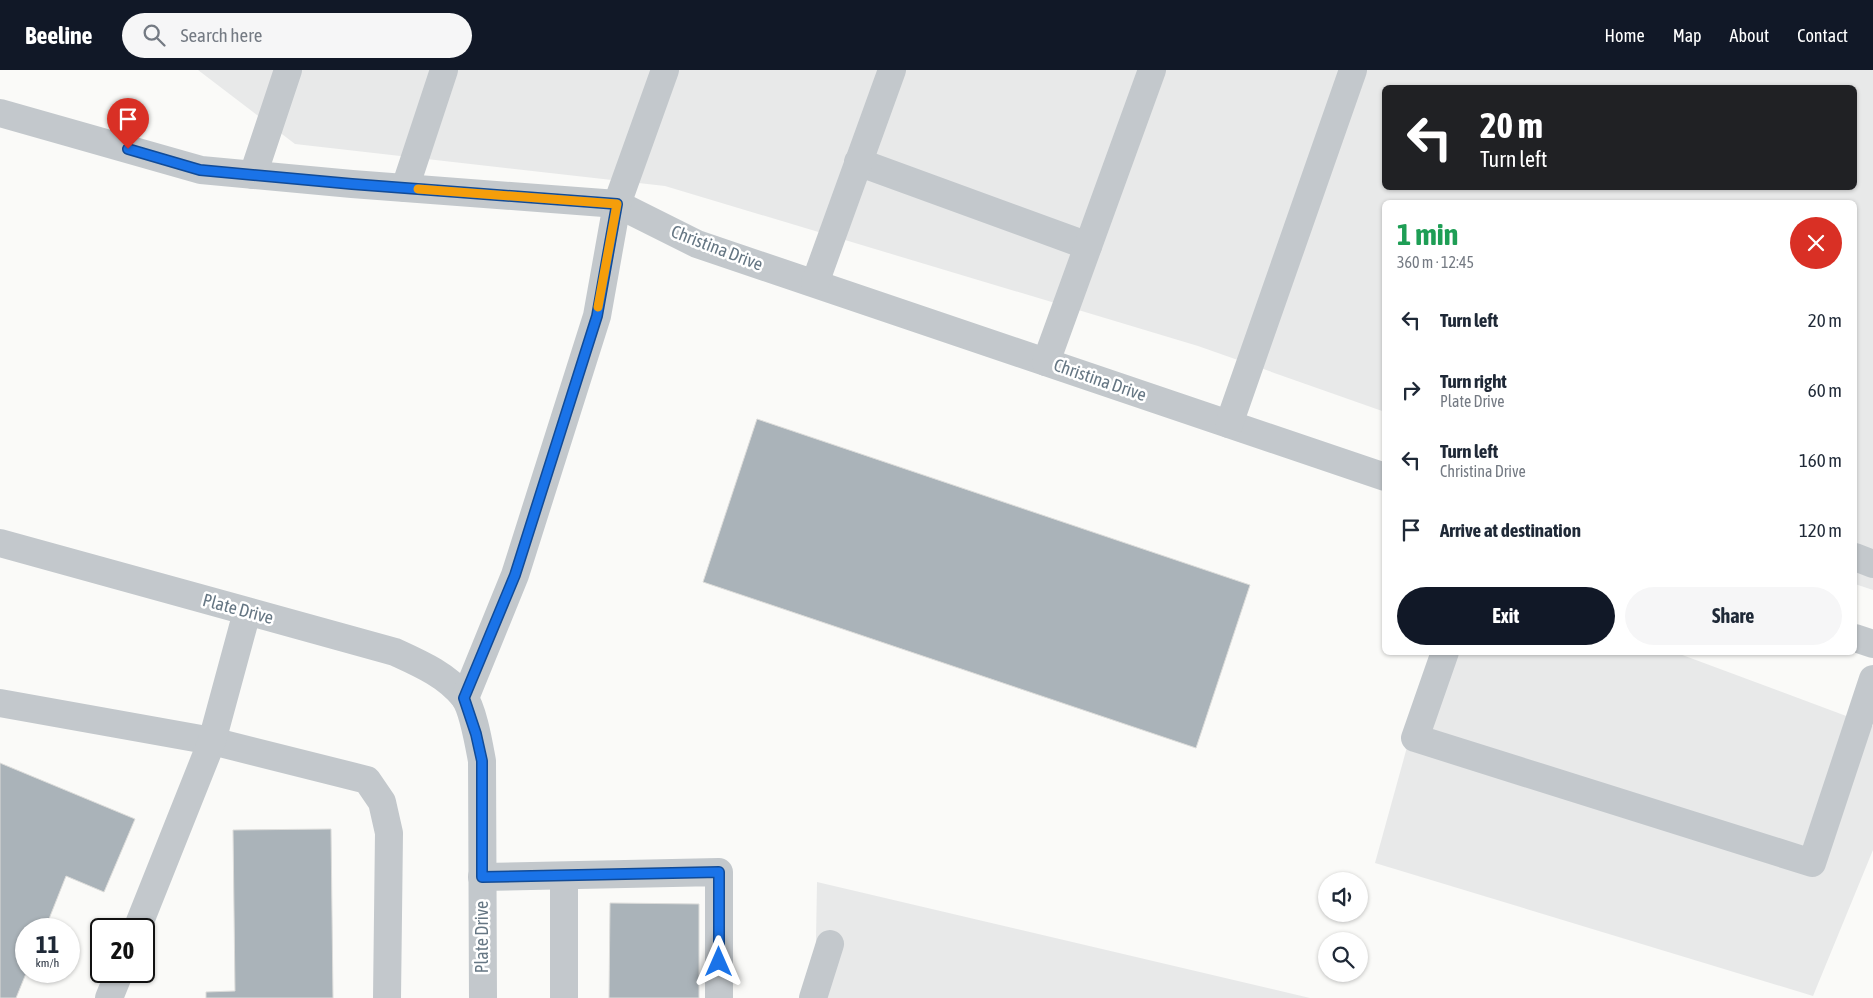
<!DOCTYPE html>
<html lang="en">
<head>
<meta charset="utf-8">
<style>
	:root { --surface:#fff; --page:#f6f6f7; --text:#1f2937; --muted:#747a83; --accent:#111827 }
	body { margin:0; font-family:"Asap Condensed",sans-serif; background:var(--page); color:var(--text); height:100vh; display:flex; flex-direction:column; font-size:19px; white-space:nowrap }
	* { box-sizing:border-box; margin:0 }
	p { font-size:16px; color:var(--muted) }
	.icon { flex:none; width:28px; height:28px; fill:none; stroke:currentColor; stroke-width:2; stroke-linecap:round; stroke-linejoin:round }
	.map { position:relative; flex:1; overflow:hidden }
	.details { position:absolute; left:1382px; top:130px; width:475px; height:455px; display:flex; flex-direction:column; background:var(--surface); border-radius:8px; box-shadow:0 1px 4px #0004 }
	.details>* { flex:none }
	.hud { position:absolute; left:1382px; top:15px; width:475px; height:105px; border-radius:8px; box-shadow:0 1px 4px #0004; background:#202124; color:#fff; overflow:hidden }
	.controls { position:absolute; left:1318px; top:802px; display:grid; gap:10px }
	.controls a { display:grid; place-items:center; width:50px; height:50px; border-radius:50%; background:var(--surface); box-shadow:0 1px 4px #0004; font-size:25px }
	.speed { position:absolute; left:15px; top:848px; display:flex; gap:10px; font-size:25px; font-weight:700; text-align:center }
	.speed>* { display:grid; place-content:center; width:65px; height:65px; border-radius:50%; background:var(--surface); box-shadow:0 1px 4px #0004; line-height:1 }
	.speed small { font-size:12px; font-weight:400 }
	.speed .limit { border:2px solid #111; border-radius:8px; background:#fff; color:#111 }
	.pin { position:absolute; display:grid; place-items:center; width:42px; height:42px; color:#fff; margin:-51px -21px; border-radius:50% 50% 50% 0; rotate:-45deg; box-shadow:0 0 5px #0007 }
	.pin .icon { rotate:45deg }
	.me { position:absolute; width:55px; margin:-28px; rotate:0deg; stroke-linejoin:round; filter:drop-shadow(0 0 4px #0008) }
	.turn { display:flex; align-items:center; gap:18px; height:105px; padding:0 15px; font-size:22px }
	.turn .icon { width:65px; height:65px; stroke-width:2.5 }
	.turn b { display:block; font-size:35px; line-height:42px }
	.round { display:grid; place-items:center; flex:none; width:52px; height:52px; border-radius:26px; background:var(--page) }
	.summary { display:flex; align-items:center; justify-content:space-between; height:85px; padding:0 15px }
	h1 { font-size:30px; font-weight:700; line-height:38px; color:#1e9e55 }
	.cta { display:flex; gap:10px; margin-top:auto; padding:10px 15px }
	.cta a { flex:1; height:58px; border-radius:30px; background:var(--accent); color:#fff; font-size:20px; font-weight:700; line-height:58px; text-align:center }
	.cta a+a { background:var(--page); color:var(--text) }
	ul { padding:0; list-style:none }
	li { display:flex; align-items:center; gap:15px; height:70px; padding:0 15px }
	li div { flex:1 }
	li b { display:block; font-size:19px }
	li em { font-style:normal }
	header { display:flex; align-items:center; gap:30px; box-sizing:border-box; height:70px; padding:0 25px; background:var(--accent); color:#fff }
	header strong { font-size:24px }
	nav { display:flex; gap:28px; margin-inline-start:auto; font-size:18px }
	.search { width:350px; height:45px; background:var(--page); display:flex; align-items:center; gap:12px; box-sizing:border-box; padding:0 18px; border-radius:28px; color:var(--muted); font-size:19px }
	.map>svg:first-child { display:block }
	.built { fill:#e8e9e9; fill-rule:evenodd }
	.building { fill:#aab3b9; stroke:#dcdcda }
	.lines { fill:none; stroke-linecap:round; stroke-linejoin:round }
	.minor { stroke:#c3c8cc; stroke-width:28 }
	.route-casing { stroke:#114b97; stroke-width:12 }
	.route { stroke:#1a73e8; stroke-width:9 }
	.slow { stroke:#f59e0b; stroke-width:9 }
	.labels { text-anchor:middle; stroke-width:5; stroke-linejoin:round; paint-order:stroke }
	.street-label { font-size:18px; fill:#657683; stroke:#fff }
</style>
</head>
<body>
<header>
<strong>Beeline</strong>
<div class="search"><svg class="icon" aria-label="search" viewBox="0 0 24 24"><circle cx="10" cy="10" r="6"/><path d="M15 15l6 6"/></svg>Search here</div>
<nav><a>Home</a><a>Map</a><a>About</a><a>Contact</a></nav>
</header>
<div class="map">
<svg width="1873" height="928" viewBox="0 0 1873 928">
	<rect width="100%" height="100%" fill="#fafaf8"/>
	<g class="built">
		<path d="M198 0H1873V520L1855 514V132H1385V342L1198 276 665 116 295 74ZM1385 18H1855V118H1385Z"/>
		<path d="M1433 583H1677L1873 656V780L1813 926 1375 793Z"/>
		<path d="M817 812 1310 928H815Z"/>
	</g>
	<g class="building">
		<path d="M757 349 1250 515 1196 678 703 512Z"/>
		<path d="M0 693 135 749 104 822 66 806 45 859H26L27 901 16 928H0Z"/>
		<path d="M331 759 333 928H206V922L235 921 233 760Z"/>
		<path d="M610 833 699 834V928H609Z"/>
	</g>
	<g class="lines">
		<g class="minor">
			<path d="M0 43 201 100 352 114 617 134 697 174 1385 407"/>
			<path d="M858 92 1088 176"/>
			<path d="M253 105 288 0"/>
			<path d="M405 118 444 0"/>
			<path d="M815 213 892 0"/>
			<path d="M1046 292 1152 0"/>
			<path d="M1229 354 1353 0"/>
			<path d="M0 473 395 582C419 593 447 605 464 627 473 639 479 675 482 691L483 928"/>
			<path d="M1855 487 1873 494"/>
			<path d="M1855 568 1873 574"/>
			<path d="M1445 582 1415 668 1812 793 1873 609"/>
			<path d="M465 628 515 505 597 246 617 134 665 0"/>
			<path d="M0 633 212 671 367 710 382 732 389 763 387 928"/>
			<path d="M564 806V928"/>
			<path d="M482 807 719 802V928"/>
			<path d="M137 859 212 671 247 542"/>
			<path d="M109 928 120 901"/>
			<path d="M813 928 830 874"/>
		</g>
	</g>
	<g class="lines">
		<g class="route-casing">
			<path id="route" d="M128 79 200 100 352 114 617 134 597 246 515 505 464 628 476 664 482 691V807L719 802V892"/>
		</g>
		<use href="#route" class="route"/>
		<path class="slow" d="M418 119 617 134 598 237"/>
	</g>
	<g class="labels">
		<g class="street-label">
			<text transform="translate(717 178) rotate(21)" y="6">Christina Drive</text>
			<text transform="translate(1100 310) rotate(19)" y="6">Christina Drive</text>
			<text transform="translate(238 539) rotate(15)" y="6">Plate Drive</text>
			<text transform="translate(482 867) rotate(-90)" y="6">Plate Drive</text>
		</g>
	</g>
</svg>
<div class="controls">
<a><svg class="icon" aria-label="sound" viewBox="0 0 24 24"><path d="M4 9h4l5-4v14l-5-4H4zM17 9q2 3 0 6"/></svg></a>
<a><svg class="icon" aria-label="search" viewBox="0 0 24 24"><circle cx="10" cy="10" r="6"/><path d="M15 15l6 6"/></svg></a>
</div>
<div class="speed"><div>11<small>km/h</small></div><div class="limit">20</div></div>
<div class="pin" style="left:128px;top:79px;background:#d93025"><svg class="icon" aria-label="arrive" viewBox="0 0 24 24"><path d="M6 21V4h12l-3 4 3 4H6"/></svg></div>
<svg class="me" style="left:719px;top:892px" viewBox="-20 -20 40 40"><path d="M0-17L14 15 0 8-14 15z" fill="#1a73e8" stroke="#fff" stroke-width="4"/></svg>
<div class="hud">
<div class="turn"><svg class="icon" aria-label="left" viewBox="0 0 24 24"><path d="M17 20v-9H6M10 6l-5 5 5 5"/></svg><div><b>20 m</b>Turn left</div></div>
</div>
<section class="details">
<div class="summary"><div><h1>1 min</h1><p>360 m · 12:45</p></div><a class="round" style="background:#d93025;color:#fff"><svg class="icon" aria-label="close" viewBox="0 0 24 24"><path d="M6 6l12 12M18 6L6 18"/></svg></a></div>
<ul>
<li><svg class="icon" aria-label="left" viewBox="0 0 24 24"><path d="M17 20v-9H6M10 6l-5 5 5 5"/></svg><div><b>Turn left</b></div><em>20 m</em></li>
<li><svg class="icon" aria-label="right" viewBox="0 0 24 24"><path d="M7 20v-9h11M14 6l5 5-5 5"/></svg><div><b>Turn right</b><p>Plate Drive</p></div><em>60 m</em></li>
<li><svg class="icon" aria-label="left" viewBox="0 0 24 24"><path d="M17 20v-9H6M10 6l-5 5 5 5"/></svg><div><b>Turn left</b><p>Christina Drive</p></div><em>160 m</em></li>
<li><svg class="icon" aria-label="arrive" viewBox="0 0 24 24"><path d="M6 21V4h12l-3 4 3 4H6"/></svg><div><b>Arrive at destination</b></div><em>120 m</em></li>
</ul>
<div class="cta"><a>Exit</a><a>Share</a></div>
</section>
</div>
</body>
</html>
